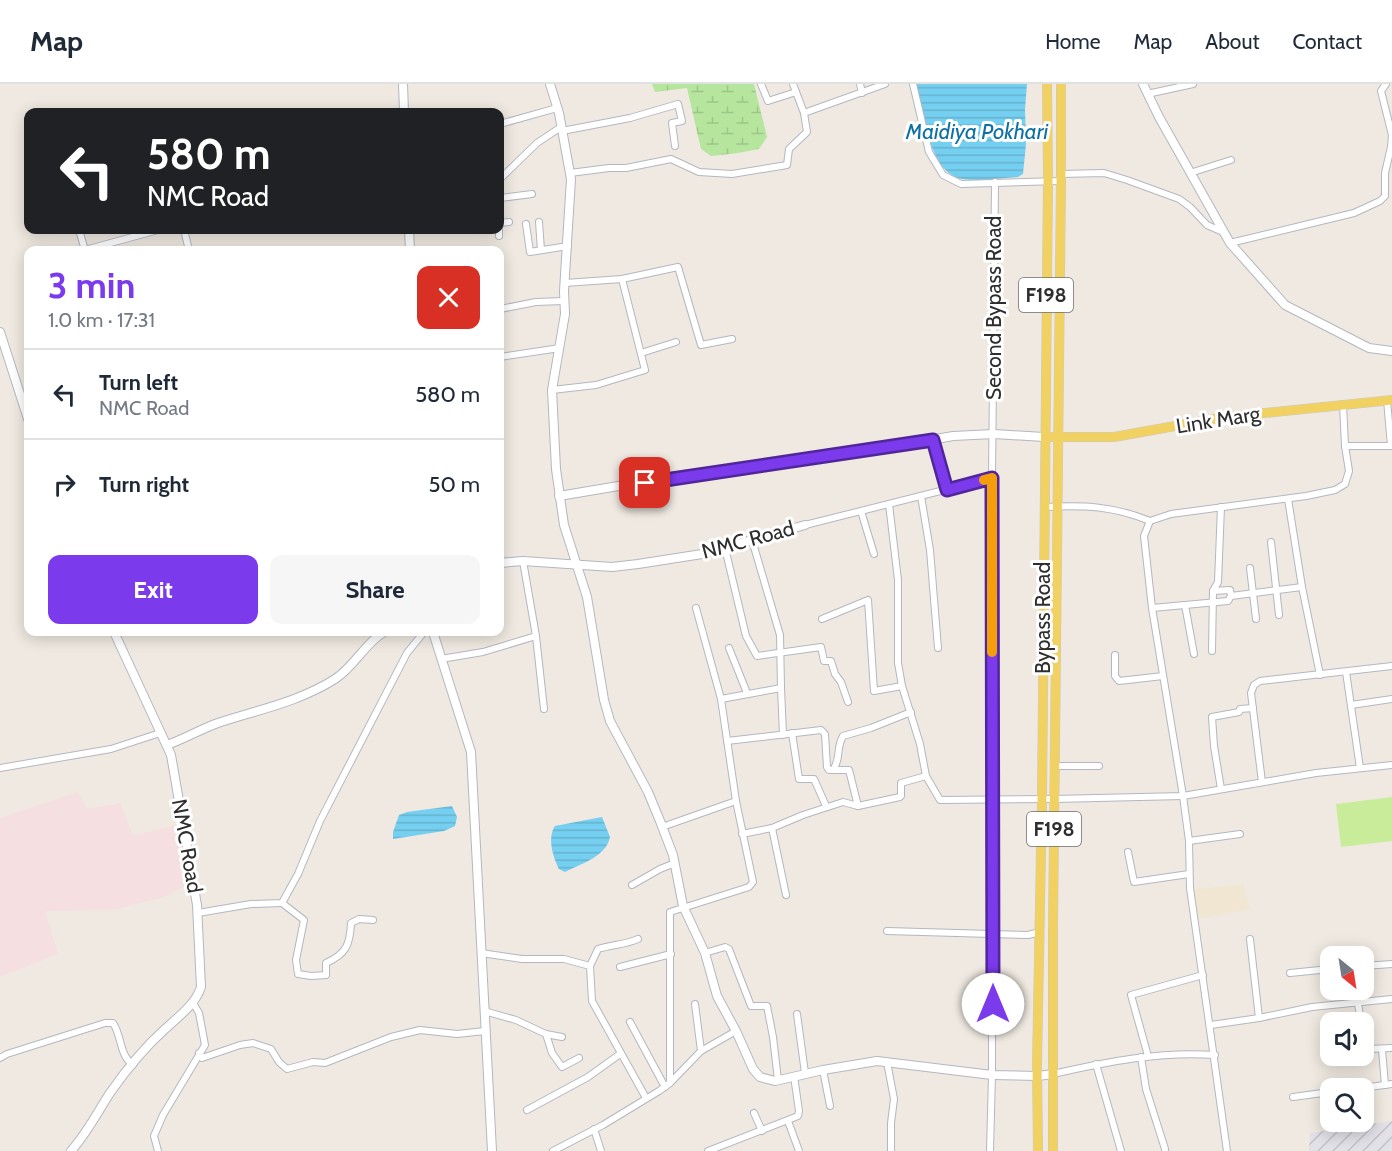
<!DOCTYPE html>
<html lang="en">
<head>
<meta charset="utf-8">
<style>
	:root { --surface:#fff; --page:#f6f6f7; --text:#1f2937; --muted:#747a83; --line:#e0e1e3; --accent:#7c3aed }
	body { margin:0; font-family:Cabin,sans-serif; background:var(--page); color:var(--text); height:100vh; display:flex; flex-direction:column; font-size:22px; white-space:nowrap }
	* { box-sizing:border-box; margin:0 }
	p { font-size:20px; color:var(--muted) }
	.icon { flex:none; width:33px; height:33px; fill:none; stroke:currentColor; stroke-width:2; stroke-linecap:round; stroke-linejoin:round }
	.map { position:relative; flex:1; overflow:hidden }
	.panel { position:absolute; left:24px; top:162px; width:480px; height:390px; display:flex; flex-direction:column; background:var(--surface); border-radius:12px; box-shadow:0 3px 15px #0003 }
	.panel>* { flex:none }
	.hud { position:absolute; left:24px; top:24px; width:480px; height:126px; border-radius:12px; box-shadow:0 3px 15px #0003; background:#202124; color:#fff; overflow:hidden }
	.needle { width:39px; rotate:150deg }
	.buttons { position:absolute; left:1320px; top:862px; display:grid; gap:12px }
	.buttons a { display:grid; place-items:center; width:54px; height:54px; border-radius:12px; background:var(--surface); box-shadow:0 3px 15px #0003; font-size:30px }
	.pin { position:absolute; display:grid; place-items:center; width:51px; height:51px; color:#fff; margin:-26px; border-radius:12px; box-shadow:0 3px 9px #0006 }
	.me { position:absolute; width:66px; margin:-33px; rotate:0deg; stroke-linejoin:round; filter:drop-shadow(0 0 4px #0008) }
	.turn { display:flex; align-items:center; gap:21px; height:126px; padding:0 24px; font-size:27px }
	.turn .icon { width:78px; height:78px; stroke-width:2.5 }
	.turn b { display:block; font-size:42px; line-height:51px }
	.round { display:grid; place-items:center; flex:none; width:63px; height:63px; border-radius:12px; background:var(--page) }
	.headline { display:flex; align-items:center; justify-content:space-between; height:102px; padding:0 24px }
	h1 { font-size:36px; font-weight:700; line-height:45px; color:var(--accent) }
	.button { display:flex; gap:12px; margin-top:auto; padding:12px 24px }
	.button a { flex:1; height:69px; border-radius:12px; background:var(--accent); color:#fff; font-size:24px; font-weight:700; line-height:69px; text-align:center }
	.button a+a { background:var(--page); color:var(--text) }
	ul { padding:0; list-style:none }
	li { display:flex; align-items:center; gap:18px; height:90px; padding:0 24px; border-top:2px solid var(--line) }
	li div { flex:1 }
	li b { display:block; font-size:22px }
	li em { font-style:normal }
	header { display:flex; align-items:center; gap:36px; box-sizing:border-box; height:84px; padding:0 30px; background:var(--surface); border-bottom:2px solid var(--line) }
	header strong { font-size:28px }
	nav { display:flex; gap:33px; margin-inline-start:auto; font-size:21px }
	.map>svg:first-child { display:block }
	.industrial { fill:url(#industrial-furrows) }
	.education { fill:#f0e6d1 }
	.medical { fill:#f5dfe0 }
	.wetland { fill:url(#wetland-marsh) }
	.pitch { fill:#c9ec9a }
	.water { fill:url(#water-rules) }
	.lines { fill:none; stroke-linecap:round; stroke-linejoin:round }
	.street-casing { stroke:#b4b7c1; stroke-width:8 }
	.secondary-casing { stroke:#b4b7c1; stroke-width:10 }
	.primary-casing { stroke:#c9c9c9; stroke-width:10 }
	.street { stroke:#fff; stroke-width:6 }
	.secondary { stroke:#fff; stroke-width:8 }
	.primary { stroke:#f2d163; stroke-width:9 }
	.route-casing { stroke:#51269a; stroke-width:15 }
	.route { stroke:#7c3aed; stroke-width:10 }
	.slow { stroke:#f59e0b; stroke-width:10 }
	.labels { text-anchor:middle; stroke-width:6; stroke-linejoin:round; paint-order:stroke }
	.shield { fill:#fff; stroke:#6d6d6d; stroke-width:1.5 }
	.shield-label { font-size:20px; font-weight:bold; fill:#2e2e2e }
	.street-label { font-size:21px; fill:#2e2e2e; stroke:#fff }
	.water-label { font-size:22px; font-style:italic; fill:#0d6fa3; stroke:#fff }
</style>
</head>
<body>
<header>
<strong>Map</strong>
<nav><a>Home</a><a>Map</a><a>About</a><a>Contact</a></nav>
</header>
<div class="map">
<svg width="1392" height="1067" viewBox="0 0 1392 1067">
	<defs>
		<pattern id="industrial-furrows" width="10" height="10" patternUnits="userSpaceOnUse" patternTransform="scale(1.5)"><rect width="10" height="10" fill="#e3e1e8"/><path d="M-1 1l2-2M0 10L10 0M9 11l2-2" fill="none" stroke="#c3c1c7"/></pattern>
		<pattern id="wetland-marsh" width="20" height="14" patternUnits="userSpaceOnUse" patternTransform="scale(1.5)"><rect width="20" height="14" fill="#b6e59e"/><path d="M1 5h8M5 5V1M11 12h8M15 12V8" fill="none" stroke="#9dc588"/></pattern>
		<pattern id="water-rules" width="6" height="5" patternUnits="userSpaceOnUse" patternTransform="scale(1.5)"><rect width="6" height="5" fill="#75cff0"/><path d="M0 2.5h6" fill="none" stroke="#66b2ce"/></pattern>
	</defs>
	<rect width="100%" height="100%" fill="#efe9e1"/>
	<path class="industrial" d="M1392 1037V1067H1309L1310 1049Z"/>
	<path class="education" d="M1243 800 1250 825 1197 835 1192 806Z"/>
	<path class="medical" d="M78 708 87 725 120 719 133 752 175 741 188 800 164 813 113 826 45 827 58 870 0 893V734Z"/>
	<path class="wetland" d="M652 0H754L767 53 759 65 738 69 711 72 701 65 687 4 655 8Z"/>
	<path class="pitch" d="M1392 713V757L1341 763 1336 720Z"/>
	<g class="water">
		<path d="M916 0H1027L1025 25 1026 60 1023 90 1018 93C1000 94 980 98 962 95 929 89 923 27 916 0Z"/>
		<path d="M452 722 457 733 455 742 444 747 393 755V748L399 731 407 728Z"/>
		<path d="M602 733 610 753C606 773 580 780 565 788L559 785C553 773 547 754 555 742Z"/>
	</g>
	<g class="lines">
		<g class="street-casing">
			<g id="street">
				<path d="M761 0 768 17 796 8"/>
				<path d="M793 0 804 29"/>
				<path d="M860 0 862 9"/>
				<path d="M913 0 929 68 943 91 961 100 1061 97"/>
				<path d="M1147 10 1193 0"/>
				<path d="M500 40 557 24"/>
				<path d="M562 47 630 34 678 20 682 37 672 39 675 62"/>
				<path d="M570 89 609 84H626L671 75 699 88 732 90 787 81 789 65 807 48 804 29 885 0"/>
				<path d="M1190 89 1231 76"/>
				<path d="M1061 90 1104 89 1127 96 1179 115 1190 123 1207 141 1223 148"/>
				<path d="M500 95 537 59 561 43"/>
				<path d="M500 113 501 114 532 110"/>
				<path d="M539 138 541 166"/>
				<path d="M500 139 509 138"/>
				<path d="M526 140 530 168 568 162"/>
				<path d="M79 146 85 166 158 146"/>
				<path d="M184 146 189 166"/>
				<path d="M499 146V152"/>
				<path d="M1230 159 1354 129 1380 117 1385 112V89L1391 63 1392 51 1381 7 1386 0"/>
				<path d="M565 199 622 195 678 183 701 261 732 255"/>
				<path d="M500 225 536 218 564 217"/>
				<path d="M641 269 676 258"/>
				<path d="M500 273 560 264"/>
				<path d="M552 306 596 301 645 286 622 195"/>
				<path d="M1387 316 1391 362"/>
				<path d="M933 356 947 406"/>
				<path d="M1345 362H1392"/>
				<path d="M921 412 930 466 938 564"/>
				<path d="M1288 415 1302 503 1320 591"/>
				<path d="M889 420 898 496V579L902 602 920 660 926 692 940 716 1054 715 1183 712 1316 689 1392 681"/>
				<path d="M1045 423C1085 421 1113 422 1150 437"/>
				<path d="M861 427 874 470"/>
				<path d="M805 441 992 394"/>
				<path d="M1271 458 1279 531"/>
				<path d="M725 464 746 552 757 572 821 563 824 577H831L835 590 841 598 848 618"/>
				<path d="M1250 484 1256 535"/>
				<path d="M1231 512 1302 503"/>
				<path d="M1185 521 1228 517 1231 512 1230 506 1213 507"/>
				<path d="M696 524 721 615"/>
				<path d="M1152 524 1185 521 1194 570"/>
				<path d="M822 535 868 516 874 607 902 602"/>
				<path d="M536 552 544 625"/>
				<path d="M729 564 747 609"/>
				<path d="M1212 567 1213 507 1218 498 1221 423"/>
				<path d="M1115 571V592L1119 597 1163 592"/>
				<path d="M441 575 483 568 536 552 523 477"/>
				<path d="M1346 588 1360 684"/>
				<path d="M781 604 783 651"/>
				<path d="M1351 621 1392 615"/>
				<path d="M792 649 799 695H814L826 722"/>
				<path d="M727 657 821 646 825 650 827 683 829 686H849L858 722"/>
				<path d="M1055 682H1099"/>
				<path d="M0 684 111 665 160 649"/>
				<path d="M833 686C842 672 835 667 843 652L871 644 911 628"/>
				<path d="M1262 698 1251 609 1254 601 1260 597 1392 582"/>
				<path d="M1221 705 1214 662 1212 633 1239 628 1240 625 1253 624"/>
				<path d="M662 743 736 717"/>
				<path d="M772 744 786 811"/>
				<path d="M742 750 772 744 803 731 843 718 858 722 900 713 901 712V699L926 692"/>
				<path d="M1189 757 1240 750"/>
				<path d="M1128 768 1134 798 1189 790"/>
				<path d="M632 801 660 785 675 779"/>
				<path d="M282 819 304 836 296 876 298 890 311 892 326 891V879C346 870 350 861 351 839L359 835 373 836"/>
				<path d="M198 829 251 820 282 819 298 790 320 737 407 569 424 548"/>
				<path d="M887 847 1028 851 1040 848"/>
				<path d="M1250 855 1259 934"/>
				<path d="M481 869 522 875H564L590 882 592 917 646 1014"/>
				<path d="M705 869 725 863 729 865 751 922H767L773 953 778 996"/>
				<path d="M590 882 598 865C610 861 628 860 638 855"/>
				<path d="M1364 882 1392 880"/>
				<path d="M620 883 671 870"/>
				<path d="M1290 889 1330 885"/>
				<path d="M1356 906 1361 939"/>
				<path d="M695 920 701 967"/>
				<path d="M484 927 516 936 546 950 562 953"/>
				<path d="M797 930 805 989"/>
				<path d="M630 938 665 1003"/>
				<path d="M1211 941 1259 934 1312 923 1392 915"/>
				<path d="M546 950 552 969 562 983 579 974"/>
				<path d="M1364 955 1368 965 1392 964"/>
				<path d="M1382 966 1385 1001"/>
				<path d="M199 969 202 974 240 961 253 959 271 965 279 978 287 985 313 978 325 979 391 953 420 946 457 950 485 947"/>
				<path d="M1148 972 1131 911 1203 891"/>
				<path d="M1141 973 1146 1005 1165 1065"/>
				<path d="M0 974 7 970 105 939H113C122 952 119 971 133 981"/>
				<path d="M887 978 894 1015 891 1039V1067"/>
				<path d="M1096 980 1121 1067"/>
				<path d="M823 986 830 1022"/>
				<path d="M1053 990C1106 978 1160 967 1215 971"/>
				<path d="M670 999V828L749 803 753 798 736 717 721 615 781 604 780 551 752 456"/>
				<path d="M1355 1005 1392 1000"/>
				<path d="M1293 1013 1330 1008"/>
				<path d="M527 1026 588 993 620 970"/>
				<path d="M754 1029 762 1047"/>
				<path d="M788 1037 799 1067"/>
				<path d="M594 1045 601 1067"/>
				<path d="M158 1067 154 1052 163 1031 205 961 199 929 193 919"/>
				<path d="M553 1067 603 1041 659 1007 670 999 701 967 736 947"/>
				<path d="M708 1067 798 1032 799 1027 794 992"/>
				<path d="M990 1067 992 991V394L995 98"/>
				<path d="M1227 1067 1190 804 1189 757 1183 712 1152 524 1144 452 1150 437 1171 430 1306 412 1335 406 1345 400 1349 387 1345 362 1343 320"/>
			</g>
		</g>
		<g class="secondary-casing">
			<g id="secondary">
				<path d="M403 0 404 28"/>
				<path d="M550 0 559 29 571 95 564 207 565 230 552 306 556 385 564 441 587 513 604 616 610 637 648 708 660 737 673 771 683 822 705 869 717 912 736 947 753 985 760 993 775 997 823 986 877 977 992 991 1038 992 1053 990"/>
				<path d="M1143 0 1159 33 1230 159 1285 221 1369 264 1392 267"/>
				<path d="M409 146 410 166"/>
				<path d="M0 248 28 335"/>
				<path d="M559 412 690 390 879 365 953 352 994 350 1044 353"/>
				<path d="M500 479 523 477 612 483 638 480 702 470 805 441"/>
				<path d="M433 548 471 668 492 1067"/>
				<path d="M167 661C184 655 201 645 218 639 257 626 299 618 335 595 354 583 365 559 384 548"/>
				<path d="M71 1067C87 1049 97 1029 110 1009 126 986 145 963 165 945 179 932 195 921 201 903L197 821 171 671 114 548"/>
			</g>
		</g>
		<g class="primary-casing">
			<g id="primary">
				<path d="M1052 353H1114L1225 333 1392 316"/>
				<path d="M1038 1067 1037 981 1042 715 1048 96 1047 0"/>
				<path d="M1053 1067V844L1061 97V0"/>
			</g>
		</g>
		<use href="#street" class="street"/>
		<use href="#secondary" class="secondary"/>
		<use href="#primary" class="primary"/>
	</g>
	<g class="lines">
		<g class="route-casing">
			<path id="route" d="M645 399 933 356 947 406 992 394 993 920"/>
		</g>
		<use href="#route" class="route"/>
		<path class="slow" d="M984 396 992 394V568"/>
	</g>
	<g class="labels">
		<g class="shield">
			<rect x="1019" y="194" width="54" height="34" rx="4.5"/>
			<rect x="1027" y="728" width="54" height="34" rx="4.5"/>
		</g>
		<g class="shield-label">
			<text x="1046" y="218">F198</text>
			<text x="1054" y="752">F198</text>
		</g>
		<g class="street-label">
			<text transform="translate(994 224) rotate(-90)" y="7">Second Bypass Road</text>
			<text transform="translate(1218 336) rotate(-9)" y="7">Link Marg</text>
			<text transform="translate(748 456) rotate(-15)" y="7">NMC Road</text>
			<text transform="translate(1043 534) rotate(-90)" y="7">Bypass Road</text>
			<text transform="translate(187 762) rotate(80)" y="7">NMC Road</text>
		</g>
		<g class="water-label">
			<text x="977" y="55">Maidiya Pokhari</text>
		</g>
	</g>
</svg>
<div class="buttons">
<a><svg class="needle" viewBox="-14 -14 28 28"><path d="M0-13l5 13h-10z" fill="#e53935"/><path d="M0 13l5-13h-10z" fill="#747a83"/></svg></a>
<a><svg class="icon" aria-label="sound" viewBox="0 0 24 24"><path d="M4 9h4l5-4v14l-5-4H4zM17 9q2 3 0 6"/></svg></a>
<a><svg class="icon" aria-label="search" viewBox="0 0 24 24"><circle cx="10" cy="10" r="6"/><path d="M15 15l6 6"/></svg></a>
</div>
<div class="pin" style="left:645px;top:399px;background:#d93025"><svg class="icon" aria-label="arrive" viewBox="0 0 24 24"><path d="M6 21V4h12l-3 4 3 4H6"/></svg></div>
<svg class="me" style="left:993px;top:920px" viewBox="-20 -20 40 40"><circle r="19" fill="#fff"/><path d="M0-13L10 11 0 6-10 11z" fill="#7c3aed"/></svg>
<div class="hud">
<div class="turn"><svg class="icon" aria-label="left" viewBox="0 0 24 24"><path d="M17 20v-9H6M10 6l-5 5 5 5"/></svg><div><b>580 m</b>NMC Road</div></div>
</div>
<section class="panel">
<div class="headline"><div><h1>3 min</h1><p>1.0 km · 17:31</p></div><a class="round" style="background:#d93025;color:#fff"><svg class="icon" aria-label="close" viewBox="0 0 24 24"><path d="M6 6l12 12M18 6L6 18"/></svg></a></div>
<ul>
<li><svg class="icon" aria-label="left" viewBox="0 0 24 24"><path d="M17 20v-9H6M10 6l-5 5 5 5"/></svg><div><b>Turn left</b><p>NMC Road</p></div><em>580 m</em></li>
<li><svg class="icon" aria-label="right" viewBox="0 0 24 24"><path d="M7 20v-9h11M14 6l5 5-5 5"/></svg><div><b>Turn right</b></div><em>50 m</em></li>
</ul>
<div class="button"><a>Exit</a><a>Share</a></div>
</section>
</div>
</body>
</html>
